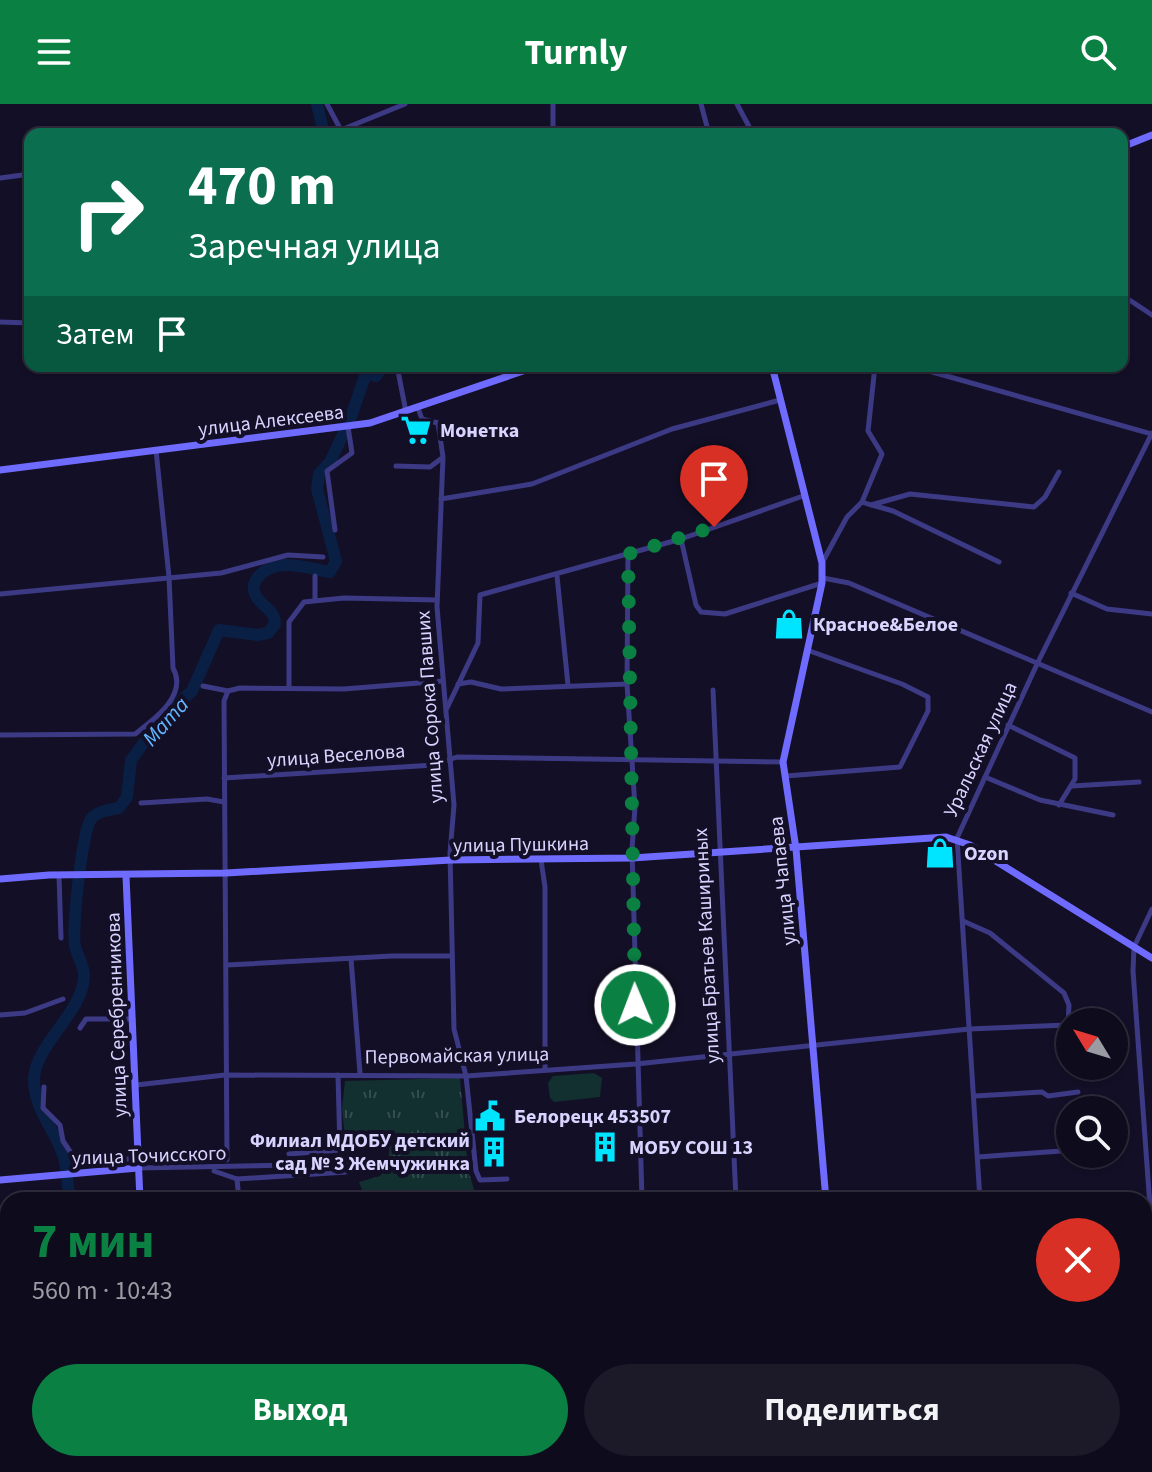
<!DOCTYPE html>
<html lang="ru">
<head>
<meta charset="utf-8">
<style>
	:root { --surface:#0e0b1c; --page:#1c1929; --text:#f1f3f6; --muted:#9b9ba3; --line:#2e2b3b; --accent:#0b8043 }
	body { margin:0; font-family:"Source Sans 3",sans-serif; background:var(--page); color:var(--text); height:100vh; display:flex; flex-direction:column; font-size:30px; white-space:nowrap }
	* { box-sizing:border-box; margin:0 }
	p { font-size:26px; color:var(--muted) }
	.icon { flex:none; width:44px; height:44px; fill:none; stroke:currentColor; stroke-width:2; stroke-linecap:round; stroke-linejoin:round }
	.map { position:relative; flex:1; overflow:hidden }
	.details { position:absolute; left:0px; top:1088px; width:1152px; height:280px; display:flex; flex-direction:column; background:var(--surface); border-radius:24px 24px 0 0; box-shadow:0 2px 6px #0004,0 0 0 2px var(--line) }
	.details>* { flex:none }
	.hud { position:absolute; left:24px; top:24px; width:1104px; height:244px; border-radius:16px; box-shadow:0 2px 6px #0004,0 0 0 2px var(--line); background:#0b6e4f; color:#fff; overflow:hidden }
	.needle { width:52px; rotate:308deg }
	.controls { position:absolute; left:1056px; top:904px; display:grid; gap:16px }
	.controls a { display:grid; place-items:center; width:72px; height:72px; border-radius:50%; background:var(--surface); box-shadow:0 2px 6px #0004,0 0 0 2px var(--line); font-size:40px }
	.pin { position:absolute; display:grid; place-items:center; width:68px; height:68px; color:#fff; margin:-82px -34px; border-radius:50% 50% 50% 0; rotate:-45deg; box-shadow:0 0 8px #0007 }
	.pin .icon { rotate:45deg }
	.me { position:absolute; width:88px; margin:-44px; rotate:359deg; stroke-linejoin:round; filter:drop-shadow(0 0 6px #0008) }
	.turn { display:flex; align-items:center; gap:28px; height:168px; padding:0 32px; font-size:36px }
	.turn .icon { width:104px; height:104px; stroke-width:2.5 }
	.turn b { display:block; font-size:56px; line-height:68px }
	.then { display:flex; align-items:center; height:76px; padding:0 32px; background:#0003; gap:16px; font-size:30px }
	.round { display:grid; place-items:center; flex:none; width:84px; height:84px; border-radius:42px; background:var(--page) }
	.summary { display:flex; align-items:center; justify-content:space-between; height:136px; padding:0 32px }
	h1 { font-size:48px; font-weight:700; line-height:60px; color:var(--accent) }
	.primary-button { display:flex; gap:16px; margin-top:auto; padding:16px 32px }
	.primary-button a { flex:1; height:92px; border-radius:48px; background:var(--accent); color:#fff; font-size:32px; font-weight:700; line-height:92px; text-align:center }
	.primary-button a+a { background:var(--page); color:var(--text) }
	header { display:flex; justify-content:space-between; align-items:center; height:104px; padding:0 32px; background:var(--accent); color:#fff; font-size:36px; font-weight:700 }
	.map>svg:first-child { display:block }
	.grass { fill:#12302f }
	.park { fill:url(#park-tufts) }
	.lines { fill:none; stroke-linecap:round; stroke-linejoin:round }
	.river { stroke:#0a1f44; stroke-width:12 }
	.street { stroke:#3d3a85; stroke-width:5 }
	.secondary { stroke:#6f6bff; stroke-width:7 }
	.route { stroke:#0b8043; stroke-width:14; stroke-dasharray:0 25.2 }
	.labels { text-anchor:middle; stroke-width:8; stroke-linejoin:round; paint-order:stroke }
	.street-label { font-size:20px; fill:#d9d4ff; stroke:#130f26 }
	.poi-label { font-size:20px; font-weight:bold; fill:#d9d4ff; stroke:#130f26; text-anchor:start }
	.water-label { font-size:22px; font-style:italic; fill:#62b6ff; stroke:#130f26 }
</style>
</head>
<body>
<header><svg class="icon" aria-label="menu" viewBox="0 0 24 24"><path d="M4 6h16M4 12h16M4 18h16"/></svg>Turnly<svg class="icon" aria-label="search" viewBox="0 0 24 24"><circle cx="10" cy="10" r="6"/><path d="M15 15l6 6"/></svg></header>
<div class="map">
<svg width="1152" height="1368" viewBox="0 0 1152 1368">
	<defs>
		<pattern id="park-tufts" width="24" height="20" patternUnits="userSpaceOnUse" patternTransform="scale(2)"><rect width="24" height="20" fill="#12302f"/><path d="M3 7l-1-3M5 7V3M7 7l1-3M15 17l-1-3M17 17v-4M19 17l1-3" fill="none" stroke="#344d4e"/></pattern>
	</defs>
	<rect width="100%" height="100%" fill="#130f26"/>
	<path class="grass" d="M594 969 602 974 600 993 554 998 550 994 548 979 553 972Z"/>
	<path class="park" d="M460 974 468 1065 477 1096H366L359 1078 380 1072 390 1059 389 1044 378 1037 346 1043 342 1005 345 977Z"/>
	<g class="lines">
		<g class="river">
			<path d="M317 0 324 30"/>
			<path d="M70 1096C67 1082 68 1067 64 1054 56 1025 34 1008 34 975 35 940 84 908 84 871 84 862 77 851 75 842 72 823 82 729 91 715 97 707 109 706 119 704L127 693 131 656 164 612 192 587 219 526 257 531 268 529 275 520C275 504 260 503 255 490 252 483 254 478 258 473 276 452 306 464 330 468L336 457 317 385 319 370 330 358 351 313 366 269 376 272 383 262"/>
			<path d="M104 1368 109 1360"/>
		</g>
		<g class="street">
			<path d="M327 0 343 30"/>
			<path d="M553 0V30"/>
			<path d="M701 0 709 30"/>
			<path d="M737 0 753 30"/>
			<path d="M341 26 405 0"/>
			<path d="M0 74 30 70"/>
			<path d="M1122 191 1152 211"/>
			<path d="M0 218 30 219"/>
			<path d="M397 262 406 308"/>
			<path d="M911 262 1152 330"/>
			<path d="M418 304 422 315 438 319 443 353 437 503 454 701 450 749 454 925 466 972 476 1067 480 1076 507 1075"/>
			<path d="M396 362 430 363 442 354"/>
			<path d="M441 395 532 380 672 325 780 296"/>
			<path d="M862 398 871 401 910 390 1034 403 1045 393 1059 368"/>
			<path d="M872 401 893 407 999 458"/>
			<path d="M335 426 327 367 352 349 348 323"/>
			<path d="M681 435 696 501 701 508 725 510 822 479"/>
			<path d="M628 450 627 580 635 703 632 745 642 1096"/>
			<path d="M822 459 847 413 862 398 882 350 868 327 875 262"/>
			<path d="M557 472 568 581"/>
			<path d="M823 474 849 479 1152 608"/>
			<path d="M1071 489 1107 505 1152 510"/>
			<path d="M0 490 221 469 288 451 323 453"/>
			<path d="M315 495V472"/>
			<path d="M458 580 471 578 501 585 627 580"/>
			<path d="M203 582 228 587"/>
			<path d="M289 584V518L304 498 344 494 437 496"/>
			<path d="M713 586 736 1096"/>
			<path d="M447 604 478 539 480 491 681 435 803 392"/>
			<path d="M1008 621 1075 654V675L1059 701"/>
			<path d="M0 631 135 630C155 615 188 591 173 564L169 473 156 346"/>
			<path d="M786 672 900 663 928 607V593L902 580 807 546"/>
			<path d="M985 673 1040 696 1113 711"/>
			<path d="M224 674 434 661 457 653 783 658"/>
			<path d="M1072 682 1139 678"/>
			<path d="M141 699 207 695 224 698"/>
			<path d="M541 756 545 783V966"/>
			<path d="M59 771 61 834"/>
			<path d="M1152 805 1134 843 1133 867 1152 1130"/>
			<path d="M351 855 360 969"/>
			<path d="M227 861 392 852H452"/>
			<path d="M0 911 25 909 63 895"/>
			<path d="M80 924 86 915H133"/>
			<path d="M136 981 225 971 466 972 636 960 969 925 1068 921 1069 901 1064 889 990 829 963 817"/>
			<path d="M44 983 43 1004 60 1021 63 1037 75 1055H138"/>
			<path d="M975 992 1042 988 1048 992 1078 988"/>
			<path d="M289 1050 340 1046 338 971"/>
			<path d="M978 1053 1061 1047"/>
			<path d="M227 1056 224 597 228 587 240 584 344 585 443 577"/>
			<path d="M138 1064 348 1060"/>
			<path d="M214 1067 237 1075 346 1068"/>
			<path d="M237 1075 239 1096"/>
			<path d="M980 1096 957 734 1038 558 1152 329"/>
			<path d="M0 1215H8"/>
			<path d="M1144 1311H1152"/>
			<path d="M4 1336H8"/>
			<path d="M248 1360 249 1368"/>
			<path d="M477 1360V1368"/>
			<path d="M560 1360 561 1368"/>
			<path d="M659 1360 660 1368"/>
			<path d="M1002 1360V1368"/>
			<path d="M54 1368 62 1360"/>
			<path d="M343 1368V1360"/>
		</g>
		<g class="secondary">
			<path d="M1122 43 1152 31"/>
			<path d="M772 262 822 459V479L783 658 796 745 826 1096"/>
			<path d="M0 366 370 319 538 262"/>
			<path d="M126 772 140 1096"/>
			<path d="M0 775 49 771 226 769 451 756 632 754 946 733 970 741 1152 854"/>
			<path d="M0 1076 138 1064"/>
			<path d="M149 1360 150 1368"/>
			<path d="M845 1360V1368"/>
		</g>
	</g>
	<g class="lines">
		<path class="route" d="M635 901 628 450 714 423"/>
	</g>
	<defs>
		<g id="supermarket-bare" transform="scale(2.4)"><path d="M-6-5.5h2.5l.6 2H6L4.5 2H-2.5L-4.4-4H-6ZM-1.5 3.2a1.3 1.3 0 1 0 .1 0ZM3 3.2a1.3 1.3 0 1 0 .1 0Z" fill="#00e5ff" stroke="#130f26" stroke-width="2.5" paint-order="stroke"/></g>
		<g id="shop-bare" transform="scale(2.4)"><path d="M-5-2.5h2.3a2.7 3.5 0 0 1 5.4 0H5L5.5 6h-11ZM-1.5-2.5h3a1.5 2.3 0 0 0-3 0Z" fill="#00e5ff" stroke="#130f26" stroke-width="2.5" paint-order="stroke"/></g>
		<g id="civic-bare" transform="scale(2.4)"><path d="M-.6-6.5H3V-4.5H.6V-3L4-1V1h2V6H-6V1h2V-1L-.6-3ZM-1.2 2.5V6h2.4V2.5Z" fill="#00e5ff" stroke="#130f26" stroke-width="2.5" paint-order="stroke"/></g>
		<g id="building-bare" transform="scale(2.4)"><path d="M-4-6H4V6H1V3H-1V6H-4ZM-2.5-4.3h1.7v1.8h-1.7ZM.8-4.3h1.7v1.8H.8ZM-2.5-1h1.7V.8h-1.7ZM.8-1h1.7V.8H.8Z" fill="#00e5ff" stroke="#130f26" stroke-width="2.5" paint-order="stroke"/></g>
	</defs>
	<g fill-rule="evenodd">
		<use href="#supermarket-bare" x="416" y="326"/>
		<use href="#shop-bare" x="789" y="520"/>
		<use href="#shop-bare" x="940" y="749"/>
		<use href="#civic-bare" x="490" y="1012"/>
		<use href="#building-bare" x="605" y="1043"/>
		<use href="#building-bare" x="494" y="1048"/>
	</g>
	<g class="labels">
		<g class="street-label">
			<text transform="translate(271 316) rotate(-7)" y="7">улица Алексеева</text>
			<text transform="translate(429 603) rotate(-94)" y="7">улица Сорока Павших</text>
			<text transform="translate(980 645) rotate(-65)" y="7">Уральская улица</text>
			<text transform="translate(336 651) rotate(-4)" y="7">улица Веселова</text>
			<text transform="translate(521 740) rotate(-1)" y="7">улица Пушкина</text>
			<text transform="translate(782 777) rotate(-96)" y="7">улица Чапаева</text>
			<text transform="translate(706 842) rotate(-93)" y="7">улица Братьев Кашириных</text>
			<text transform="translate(116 911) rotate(-92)" y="7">улица Серебренникова</text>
			<text transform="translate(457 951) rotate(-1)" y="7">Первомайская улица</text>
			<text transform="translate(149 1051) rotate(-2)" y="7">улица Точисского</text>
		</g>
		<g class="poi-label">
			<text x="440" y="333">Монетка</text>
			<text x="813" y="527">Красное&amp;Белое</text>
			<text x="964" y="756">Ozon</text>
			<text x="514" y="1019">Белорецк 453507</text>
			<text x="470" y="1043" text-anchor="end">Филиал МДОБУ детский<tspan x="470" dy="23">сад № 3 Жемчужинка</tspan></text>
			<text x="629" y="1050">МОБУ СОШ 13</text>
		</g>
		<g class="water-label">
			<text transform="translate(165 617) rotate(-48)" y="8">Мата</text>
		</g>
	</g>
</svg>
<div class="controls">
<a><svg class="needle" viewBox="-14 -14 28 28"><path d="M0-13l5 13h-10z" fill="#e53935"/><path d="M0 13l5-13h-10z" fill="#9b9ba3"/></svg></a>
<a><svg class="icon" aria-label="search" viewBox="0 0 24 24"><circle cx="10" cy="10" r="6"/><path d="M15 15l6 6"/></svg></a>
</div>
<div class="pin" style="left:714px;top:423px;background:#d93025"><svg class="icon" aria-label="arrive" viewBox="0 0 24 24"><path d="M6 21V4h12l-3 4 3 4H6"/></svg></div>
<svg class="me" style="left:635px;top:901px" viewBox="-20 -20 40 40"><circle r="17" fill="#0b8043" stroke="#fff" stroke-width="3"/><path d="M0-11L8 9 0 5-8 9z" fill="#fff"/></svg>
<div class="hud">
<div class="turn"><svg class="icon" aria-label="right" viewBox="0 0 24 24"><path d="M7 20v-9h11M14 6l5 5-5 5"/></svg><div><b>470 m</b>Заречная улица</div></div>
<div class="then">Затем<svg class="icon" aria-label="arrive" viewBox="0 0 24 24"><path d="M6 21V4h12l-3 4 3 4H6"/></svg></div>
</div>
<section class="details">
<div class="summary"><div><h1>7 мин</h1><p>560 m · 10:43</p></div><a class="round" style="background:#d93025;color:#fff"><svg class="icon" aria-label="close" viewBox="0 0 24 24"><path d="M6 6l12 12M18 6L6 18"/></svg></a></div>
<div class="primary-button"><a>Выход</a><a>Поделиться</a></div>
</section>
</div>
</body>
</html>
